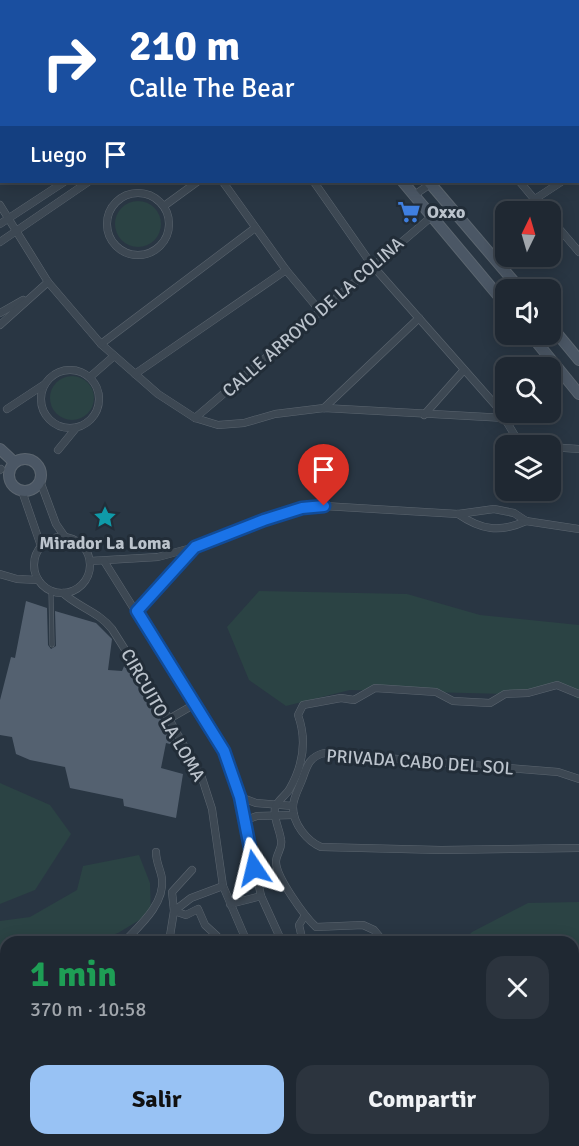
<!DOCTYPE html>
<html lang="es">
<head>
<meta charset="utf-8">
<style>
	:root { --surface:#1f2832; --page:#2c343e; --text:#f1f3f6; --muted:#a1a6ac; --line:#3c444d; --accent:#98c2f4 }
	body { margin:0; font-family:Signika,sans-serif; background:var(--page); color:var(--text); height:100vh; display:flex; flex-direction:column; font-size:22px; white-space:nowrap }
	* { box-sizing:border-box; margin:0 }
	p { font-size:20px; color:var(--muted) }
	.icon { flex:none; width:33px; height:33px; fill:none; stroke:currentColor; stroke-width:2; stroke-linecap:round; stroke-linejoin:round }
	.map { position:relative; flex:1; overflow:hidden }
	.sheet { position:absolute; left:0px; top:936px; width:579px; height:210px; display:flex; flex-direction:column; background:var(--surface); border-radius:18px 18px 0 0; box-shadow:0 3px 15px #0003,0 0 0 2px var(--line) }
	.sheet>* { flex:none }
	.hud { position:absolute; left:0px; top:0px; width:579px; height:183px; box-shadow:0 3px 15px #0003,0 0 0 2px var(--line); background:#1a4fa0; color:#fff; overflow:hidden }
	.needle { width:39px; rotate:5deg }
	.buttons { position:absolute; left:495px; top:201px; display:grid; gap:12px }
	.buttons a { display:grid; place-items:center; width:66px; height:66px; border-radius:12px; background:var(--surface); box-shadow:0 3px 15px #0003,0 0 0 2px var(--line); font-size:30px }
	.pin { position:absolute; display:grid; place-items:center; width:51px; height:51px; color:#fff; margin:-62px -26px; border-radius:50% 50% 50% 0; rotate:-45deg; box-shadow:0 0 6px #0007 }
	.pin .icon { rotate:45deg }
	.me { position:absolute; width:66px; margin:-33px; rotate:350deg; stroke-linejoin:round; filter:drop-shadow(0 0 4px #0008) }
	.turn { display:flex; align-items:center; gap:21px; height:126px; padding:0 30px; font-size:27px }
	.turn .icon { width:78px; height:78px; stroke-width:2.5 }
	.turn b { display:block; font-size:42px; line-height:51px }
	.then { display:flex; align-items:center; height:57px; padding:0 30px; background:#0003; gap:12px; font-size:22px }
	.round { display:grid; place-items:center; flex:none; width:63px; height:63px; border-radius:18px; background:var(--page) }
	.summary { display:flex; align-items:center; justify-content:space-between; height:102px; padding:0 30px }
	h1 { font-size:36px; font-weight:700; line-height:45px; color:#1e9e55 }
	.button { display:flex; gap:12px; margin-top:auto; padding:12px 30px }
	.button a { flex:1; height:69px; border-radius:18px; background:var(--accent); color:#111; font-size:24px; font-weight:700; line-height:69px; text-align:center }
	.button a+a { background:var(--page); color:var(--text) }
	.map>svg:first-child { display:block }
	.green { fill:#2b4344 }
	.building { fill:#546170 }
	.lines { fill:none; stroke-linecap:round; stroke-linejoin:round }
	.lane-casing { stroke:#5c6670; stroke-width:5 }
	.street-casing { stroke:#5c6670; stroke-width:8 }
	.secondary-casing { stroke:#5c6670; stroke-width:12 }
	.lane { stroke:#3d4853; stroke-width:4 }
	.street { stroke:#3d4853; stroke-width:7 }
	.secondary { stroke:#4b5765; stroke-width:10 }
	.route-casing { stroke:#114b97; stroke-width:15 }
	.route { stroke:#1a73e8; stroke-width:10 }
	.labels { text-anchor:middle; stroke-width:6; stroke-linejoin:round; paint-order:stroke }
	.poi-label { font-size:18px; font-weight:bold; fill:#bbc3cc; stroke:#222d38; text-anchor:start }
	.street-label { font-size:18px; fill:#bbc3cc; stroke:#222d38 }
</style>
</head>
<body>
<div class="map">
<svg width="579" height="1146" viewBox="0 0 579 1146">
	<rect width="100%" height="100%" fill="#293643"/>
	<g class="green">
		<circle cx="138" cy="224" r="23"/>
		<circle cx="72" cy="398" r="22"/>
		<path d="M259 591 407 594 480 615 579 625V700L563 688 505 694 350 690 286 706 249 680 227 627Z"/>
		<path d="M0 783 50 805 71 834 35 890 0 904Z"/>
		<path d="M139 855 150 883 151 913 118 933 93 942H6V987L0 986V921L30 917 77 890 83 866Z"/>
		<path d="M579 902V979H573V942H462L472 932 528 903Z"/>
	</g>
	<path class="building" d="M26 601 47 608 48 645 51 649 56 646 55 611 96 623 112 639 108 670 122 671 125 664 178 746 166 743 161 768 183 774 176 818 124 806 123 799 70 788 65 767 30 760 16 754 12 737 0 735V700L11 657 15 658Z"/>
	<g class="lines">
		<g class="lane-casing">
			<path id="lane" d="M51 591 52 645"/>
		</g>
		<g class="street-casing">
			<g id="street">
				<path d="M104 0 105 2"/>
				<path d="M188 0 189 2"/>
				<path d="M89 2 92 0"/>
				<path d="M234 2 236 0"/>
				<path d="M253 2 254 0"/>
				<path d="M415 2 417 0"/>
				<path d="M578 87 579 86"/>
				<path d="M578 108 579 110"/>
				<path d="M0 142 2 141"/>
				<path d="M578 170 579 169"/>
				<path d="M223 182 286 270 320 311"/>
				<path d="M314 182 372 265 499 409 517 439 536 446"/>
				<path d="M520 182 545 212"/>
				<circle cx="138" cy="224" r="31"/>
				<path d="M413 196 433 182"/>
				<path d="M535 199 561 182"/>
				<path d="M0 205 48 282 101 344 158 394 195 418 218 425 244 423 275 414 324 408 505 418"/>
				<path d="M164 206 197 182"/>
				<path d="M550 218 579 252"/>
				<path d="M0 224 64 182"/>
				<path d="M0 242 88 182"/>
				<path d="M0 313 23 300"/>
				<path d="M0 325 48 282"/>
				<path d="M101 344 255 228"/>
				<circle cx="70" cy="399" r="29"/>
				<path d="M135 374 286 270"/>
				<path d="M90 377 114 356"/>
				<path d="M324 408 419 318"/>
				<path d="M7 409 45 384"/>
				<path d="M424 415 463 371"/>
				<path d="M195 418 430 218"/>
				<path d="M550 447 579 449"/>
				<path d="M58 450 76 428"/>
				<path d="M0 470 1 469"/>
				<path d="M40 481 56 524 65 537"/>
				<path d="M22 491 41 546"/>
				<path d="M458 514C481 530 500 533 526 521"/>
				<circle cx="62" cy="565" r="28"/>
				<path d="M90 561 158 557 195 547 302 508 324 506 458 514 494 509 514 513 526 521 579 529"/>
				<path d="M104 561 223 751 246 820 261 896 282 942"/>
				<path d="M0 574 17 579 38 580"/>
				<path d="M63 593C78 607 99 612 112 629L169 719 202 778 212 809 223 886 247 942"/>
				<path d="M137 611 195 547"/>
				<path d="M169 719 195 704"/>
				<path d="M579 779 558 772 324 753C309 757 307 766 302 780 299 788 293 798 293 807 293 824 307 841 321 847L441 850 579 848"/>
				<path d="M240 797 256 803 293 806"/>
				<path d="M246 820 257 816 294 815"/>
				<path d="M192 870 172 892 174 911 186 915 198 909 205 925 217 936V942"/>
				<path d="M230 904 261 896"/>
				<path d="M304 917 299 925 302 938 312 942"/>
				<path d="M124 942C139 926 165 904 162 879 161 870 156 863 156 852"/>
				<path d="M169 942 174 911 191 898 223 886"/>
				<path d="M384 942 374 930 363 925 316 927C305 917 276 877 276 862 276 854 283 848 281 840 280 830 273 818 275 808 277 801 285 796 289 790 303 766 307 740 298 715L303 705 341 698 354 700 375 688 436 692 453 701 490 703 505 694 528 693 557 685 579 694"/>
				<path d="M573 987 579 988"/>
				<path d="M0 998 6 1000"/>
				<path d="M573 1072 579 1074"/>
				<path d="M573 1102 579 1104"/>
				<path d="M0 1122 6 1123"/>
				<path d="M37 1140 45 1146"/>
				<path d="M162 1140 167 1146"/>
				<path d="M198 1140 199 1146"/>
				<path d="M334 1140V1146"/>
			</g>
		</g>
		<g class="secondary-casing">
			<g id="secondary">
				<path d="M276 0 277 2"/>
				<path d="M298 0 299 2"/>
				<path d="M403 182 506 305"/>
				<path d="M429 182 521 290"/>
				<path d="M550 325 579 360"/>
				<path d="M530 334 579 394"/>
				<path d="M0 449 14 462"/>
				<circle cx="25" cy="475" r="16"/>
			</g>
		</g>
		<use href="#lane" class="lane"/>
		<use href="#street" class="street"/>
		<use href="#secondary" class="secondary"/>
	</g>
	<g class="lines">
		<g class="route-casing">
			<path id="route" d="M254 868 240 797 224 751 137 611 195 547 264 520 302 508 324 506"/>
		</g>
		<use href="#route" class="route"/>
	</g>
	<defs>
		<g id="supermarket-bare" transform="scale(1.8)"><path d="M-6-5.5h2.5l.6 2H6L4.5 2H-2.5L-4.4-4H-6ZM-1.5 3.2a1.3 1.3 0 1 0 .1 0ZM3 3.2a1.3 1.3 0 1 0 .1 0Z" fill="#3f7fe0" stroke="#222d38" stroke-width="2.5" paint-order="stroke"/></g>
		<g id="sight-bare" transform="scale(1.8)"><path d="M0-6L1.8-2.2L6-1.7L2.9 1.2L3.7 5.4L0 3.3L-3.7 5.4L-2.9 1.2L-6-1.7L-1.8-2.2Z" fill="#0f9aa8" stroke="#222d38" stroke-width="2.5" paint-order="stroke"/></g>
	</defs>
	<g fill-rule="evenodd">
		<use href="#supermarket-bare" x="409" y="212"/>
		<use href="#sight-bare" x="105" y="517"/>
	</g>
	<g class="labels">
		<g class="poi-label">
			<text x="427" y="218">Oxxo</text>
			<text x="105" y="549" text-anchor="middle">Mirador La Loma</text>
		</g>
		<g class="street-label">
			<text transform="translate(313 317) rotate(-41)" y="6">CALLE ARROYO DE LA COLINA</text>
			<text transform="translate(163 715) rotate(60)" y="6">CIRCUITO LA LOMA</text>
			<text transform="translate(420 762) rotate(4)" y="6">PRIVADA CABO DEL SOL</text>
		</g>
	</g>
</svg>
<div class="buttons">
<a><svg class="needle" viewBox="-14 -14 28 28"><path d="M0-13l5 13h-10z" fill="#e53935"/><path d="M0 13l5-13h-10z" fill="#a1a6ac"/></svg></a>
<a><svg class="icon" aria-label="sound" viewBox="0 0 24 24"><path d="M4 9h4l5-4v14l-5-4H4zM17 9q2 3 0 6"/></svg></a>
<a><svg class="icon" aria-label="search" viewBox="0 0 24 24"><circle cx="10" cy="10" r="6"/><path d="M15 15l6 6"/></svg></a>
<a><svg class="icon" aria-label="layers" viewBox="0 0 24 24"><path d="M12 4l9 5-9 5-9-5zM3 14l9 5 9-5"/></svg></a>
</div>
<div class="pin" style="left:324px;top:506px;background:#d93025"><svg class="icon" aria-label="arrive" viewBox="0 0 24 24"><path d="M6 21V4h12l-3 4 3 4H6"/></svg></div>
<svg class="me" style="left:254px;top:868px" viewBox="-20 -20 40 40"><path d="M0-17L14 15 0 8-14 15z" fill="#1a73e8" stroke="#fff" stroke-width="4"/></svg>
<div class="hud">
<div class="turn"><svg class="icon" aria-label="right" viewBox="0 0 24 24"><path d="M7 20v-9h11M14 6l5 5-5 5"/></svg><div><b>210 m</b>Calle The Bear</div></div>
<div class="then">Luego<svg class="icon" aria-label="arrive" viewBox="0 0 24 24"><path d="M6 21V4h12l-3 4 3 4H6"/></svg></div>
</div>
<section class="sheet">
<div class="summary"><div><h1>1 min</h1><p>370 m · 10:58</p></div><a class="round"><svg class="icon" aria-label="close" viewBox="0 0 24 24"><path d="M6 6l12 12M18 6L6 18"/></svg></a></div>
<div class="button"><a>Salir</a><a>Compartir</a></div>
</section>
</div>
</body>
</html>
